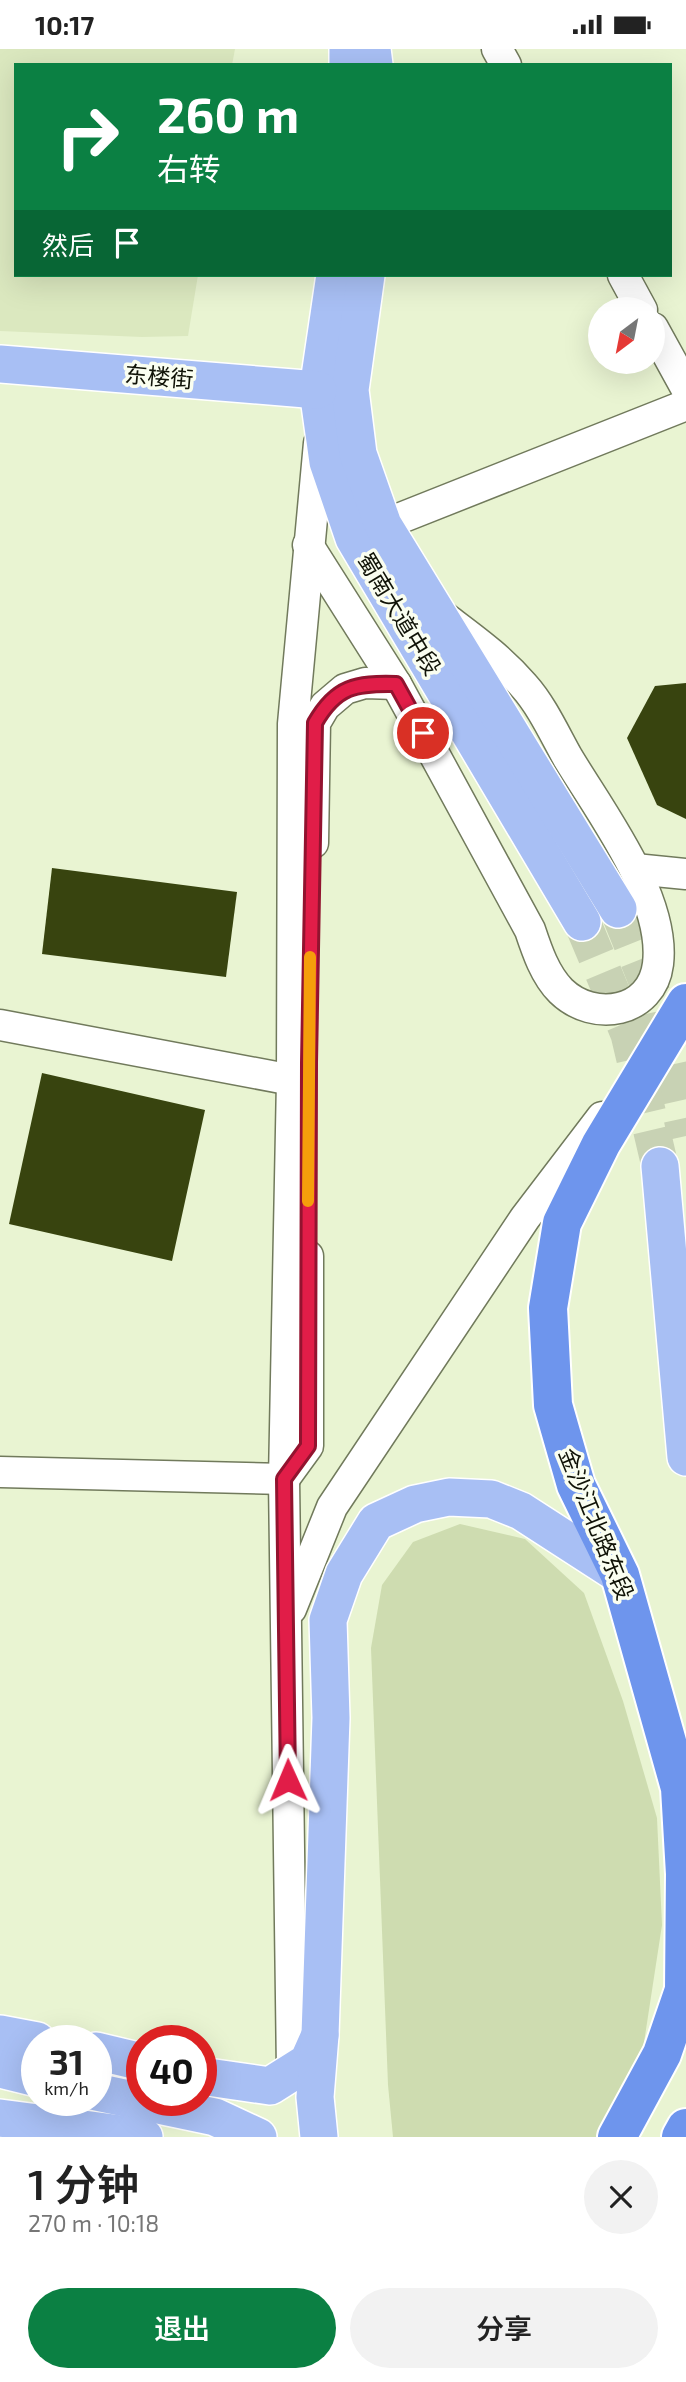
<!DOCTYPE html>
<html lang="zh">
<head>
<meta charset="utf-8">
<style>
	:root { --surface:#fff; --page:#f2f2f2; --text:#222; --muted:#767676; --accent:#0b8043 }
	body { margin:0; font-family:"Exo 2","Noto Sans SC",sans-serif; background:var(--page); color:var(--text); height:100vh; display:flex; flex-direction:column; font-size:26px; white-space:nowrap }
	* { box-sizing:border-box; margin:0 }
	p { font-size:23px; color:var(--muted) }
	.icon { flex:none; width:38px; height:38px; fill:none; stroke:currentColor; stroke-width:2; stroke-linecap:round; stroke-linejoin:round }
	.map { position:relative; height:2088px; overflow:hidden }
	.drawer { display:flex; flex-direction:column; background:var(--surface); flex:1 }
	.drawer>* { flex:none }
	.hud { position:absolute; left:14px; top:14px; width:658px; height:214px; border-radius:0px; box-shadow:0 7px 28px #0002; background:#0b8043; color:#fff; overflow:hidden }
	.needle { width:46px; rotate:212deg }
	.tools { position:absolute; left:588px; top:248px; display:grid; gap:14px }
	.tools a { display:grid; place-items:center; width:77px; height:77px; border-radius:50%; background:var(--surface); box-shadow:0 7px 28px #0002; font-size:35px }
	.speed { position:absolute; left:21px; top:1976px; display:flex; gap:14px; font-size:35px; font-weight:700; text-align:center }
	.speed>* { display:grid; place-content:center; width:91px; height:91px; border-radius:50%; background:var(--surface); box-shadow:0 7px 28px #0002; line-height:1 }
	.speed small { font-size:18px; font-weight:400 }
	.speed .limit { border:10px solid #d22; background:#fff; color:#111 }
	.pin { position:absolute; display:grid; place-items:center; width:60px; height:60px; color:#fff; margin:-30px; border:4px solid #fff; border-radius:50%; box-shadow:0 2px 7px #0007 }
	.me { position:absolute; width:77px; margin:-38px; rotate:359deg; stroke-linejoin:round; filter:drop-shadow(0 0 5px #0008) }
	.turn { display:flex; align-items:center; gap:24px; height:147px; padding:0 28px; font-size:32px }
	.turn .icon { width:91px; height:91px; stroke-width:2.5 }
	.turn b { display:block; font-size:49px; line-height:60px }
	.then { display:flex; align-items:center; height:66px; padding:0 28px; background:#0003; gap:14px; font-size:26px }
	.round { display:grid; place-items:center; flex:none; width:74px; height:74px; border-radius:37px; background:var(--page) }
	.summary { display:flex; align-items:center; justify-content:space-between; height:119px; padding:0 28px }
	h1 { font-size:42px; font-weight:600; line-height:52px }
	.action { display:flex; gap:14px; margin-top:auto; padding:14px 28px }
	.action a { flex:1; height:80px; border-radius:42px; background:var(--accent); color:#fff; font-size:28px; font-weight:600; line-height:80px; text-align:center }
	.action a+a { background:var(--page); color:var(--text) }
	.status { display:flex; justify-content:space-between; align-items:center; height:49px; padding:0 35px; background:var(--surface); direction:ltr }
	.status svg { height:19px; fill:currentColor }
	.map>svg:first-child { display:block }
	.built { fill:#dbe8bf }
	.green { fill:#cedcb0 }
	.building { fill:#38440f }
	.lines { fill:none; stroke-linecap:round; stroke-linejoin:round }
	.major-tunnel { stroke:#c8d2b4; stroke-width:37; stroke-dasharray:37 18; stroke-linecap:butt }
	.minor-casing { stroke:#717a5c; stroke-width:33 }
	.major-casing { stroke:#fff; stroke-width:40 }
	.highway-casing { stroke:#fff; stroke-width:42 }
	.minor { stroke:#fff; stroke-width:30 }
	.major { stroke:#a8bff4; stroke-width:37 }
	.highway { stroke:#6e95ed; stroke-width:38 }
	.route-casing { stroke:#92132f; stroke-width:18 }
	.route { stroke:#e11d48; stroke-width:12 }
	.slow { stroke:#f59e0b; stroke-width:12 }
	.labels { text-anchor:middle; stroke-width:7; stroke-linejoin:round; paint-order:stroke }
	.street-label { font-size:23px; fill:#101307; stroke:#fafef0 }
</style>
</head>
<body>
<div class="status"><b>10:17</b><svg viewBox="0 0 49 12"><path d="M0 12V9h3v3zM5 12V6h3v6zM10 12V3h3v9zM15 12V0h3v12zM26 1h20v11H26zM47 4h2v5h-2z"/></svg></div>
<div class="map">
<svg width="686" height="2088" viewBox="0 0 686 2088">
	<rect width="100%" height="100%" fill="#e9f4d2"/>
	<path class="built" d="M0 0H235L232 16H16V226H198L188 287 142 288 0 282Z"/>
	<path class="green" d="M460 1475 525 1490 584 1544 623 1652 657 1769 662 1876 643 2000 598 2088H393L388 2036 371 1599 382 1536 413 1493Z"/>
	<g class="building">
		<path d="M686 634V770L657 756 627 689 655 637Z"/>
		<path d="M52 819 237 843 226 928 42 905Z"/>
		<path d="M42 1024 205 1061 172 1212 9 1175Z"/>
	</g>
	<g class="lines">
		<g class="major-tunnel">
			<path d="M618 860 659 962 686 1087"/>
			<path d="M582 873 629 985 660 1117"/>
		</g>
		<g class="minor-casing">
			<g id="minor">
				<path d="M497 0 506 16"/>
				<path d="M623 226 642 261"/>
				<path d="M653 279 686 339"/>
				<path d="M383 476 686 356"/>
				<path d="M308 496 396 635 530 881C537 902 545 926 561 942 594 974 652 964 658 915 666 849 601 764 568 709 555 686 542 657 524 637 500 609 473 590 444 568"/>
				<path d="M313 794 315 674 325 657 345 640 365 634 396 635"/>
				<path d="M635 820 686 825"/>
				<path d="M0 976 292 1031"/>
				<path d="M0 1423 284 1430"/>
				<path d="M284 1430 308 1397V1207"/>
				<path d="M291 1560 332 1458 525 1169 602 1068"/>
				<path d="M292 2023 284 1430 292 1031 293 675 319 394"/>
			</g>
		</g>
		<g class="major-casing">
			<g id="major">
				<path d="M372 0 374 16"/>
				<path d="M348 16V0"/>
				<path d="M335 226 318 341 328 413 354 489 582 873"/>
				<path d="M366 226 350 341 358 405 383 476 618 860"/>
				<path d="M0 315 318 341"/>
				<path d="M660 1117 686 1408"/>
				<path d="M0 1985 37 1992"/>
				<path d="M96 2002 142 2013"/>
				<path d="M0 2020 37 2029"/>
				<path d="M201 2027 270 2037 308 2013 320 1986"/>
				<path d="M96 2043 215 2068 258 2088"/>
				<path d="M0 2069 144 2088"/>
				<path d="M319 2088 315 2048 320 1986 331 1669 328 1571 344 1525 376 1473 415 1455 449 1448 491 1450 521 1462 620 1526"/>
			</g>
		</g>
		<g class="highway-casing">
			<g id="highway">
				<path d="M617 2088 662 2005 684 1941 685 1825 680 1739 620 1526 576 1436 553 1356 548 1259 562 1174 601 1095 686 954"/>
				<path d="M681 2088 686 2079"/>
			</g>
		</g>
		<use href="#minor" class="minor"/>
		<use href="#major" class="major"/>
		<use href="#highway" class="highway"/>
	</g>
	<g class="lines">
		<g class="route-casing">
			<path id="route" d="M288 1731 284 1430 308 1397 309 1014 315 674C336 637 356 634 396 635L423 684"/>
		</g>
		<use href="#route" class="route"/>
		<path class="slow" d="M308 1152 310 908"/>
	</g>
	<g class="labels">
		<g class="street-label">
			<text transform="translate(159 328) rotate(5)" y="8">东楼街</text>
			<text transform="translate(399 565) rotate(59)" y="8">蜀南大道中段</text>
			<text transform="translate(596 1475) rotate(68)" y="8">金沙江北路东段</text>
		</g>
	</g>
</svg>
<div class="tools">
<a><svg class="needle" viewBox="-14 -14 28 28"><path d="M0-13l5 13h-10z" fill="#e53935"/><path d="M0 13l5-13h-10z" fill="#767676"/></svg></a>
</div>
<div class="speed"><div>31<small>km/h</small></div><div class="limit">40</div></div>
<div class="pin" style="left:423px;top:684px;background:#d93025"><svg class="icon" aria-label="arrive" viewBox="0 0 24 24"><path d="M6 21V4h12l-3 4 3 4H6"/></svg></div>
<svg class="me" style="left:288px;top:1731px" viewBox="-20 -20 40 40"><path d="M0-17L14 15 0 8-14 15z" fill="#e11d48" stroke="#fff" stroke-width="4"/></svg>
<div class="hud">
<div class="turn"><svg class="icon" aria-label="right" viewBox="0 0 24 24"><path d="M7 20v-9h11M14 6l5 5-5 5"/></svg><div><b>260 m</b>右转</div></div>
<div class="then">然后<svg class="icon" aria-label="arrive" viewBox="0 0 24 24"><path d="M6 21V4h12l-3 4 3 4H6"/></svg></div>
</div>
</div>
<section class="drawer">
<div class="summary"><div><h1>1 分钟</h1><p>270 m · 10:18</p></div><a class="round"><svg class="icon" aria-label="close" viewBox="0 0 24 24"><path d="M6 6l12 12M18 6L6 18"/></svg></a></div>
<div class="action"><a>退出</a><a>分享</a></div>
</section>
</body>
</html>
